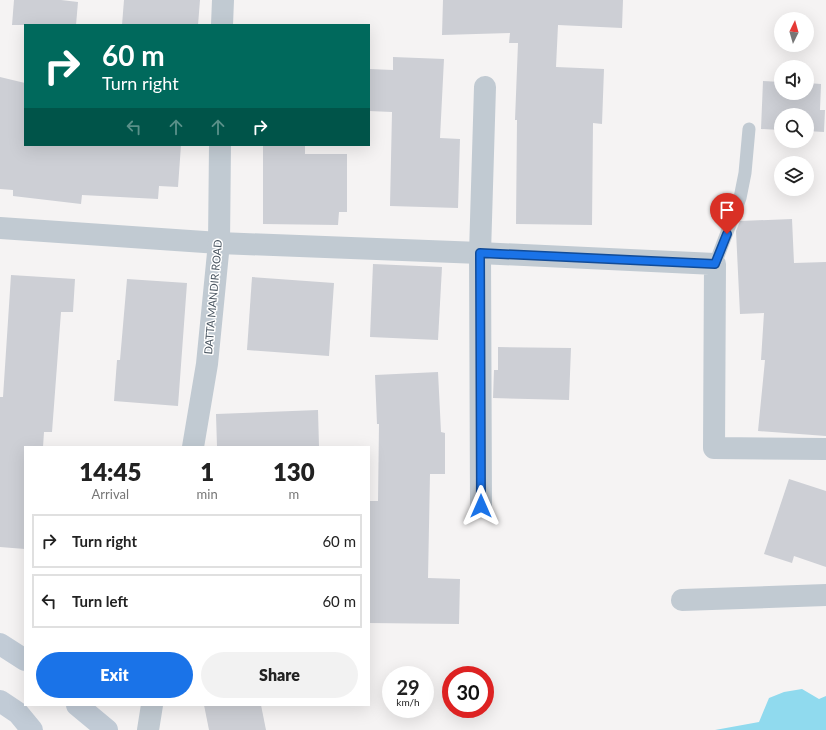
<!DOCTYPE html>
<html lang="en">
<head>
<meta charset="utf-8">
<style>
	:root { --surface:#fff; --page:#f2f2f2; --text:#222; --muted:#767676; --line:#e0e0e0; --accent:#1a73e8 }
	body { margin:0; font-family:Lato,sans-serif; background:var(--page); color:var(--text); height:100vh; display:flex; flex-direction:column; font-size:15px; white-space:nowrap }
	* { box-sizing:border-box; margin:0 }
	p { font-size:13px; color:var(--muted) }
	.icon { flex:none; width:22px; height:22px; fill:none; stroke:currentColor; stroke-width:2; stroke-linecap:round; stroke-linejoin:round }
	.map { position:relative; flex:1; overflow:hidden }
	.sheet { position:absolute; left:24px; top:446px; width:346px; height:260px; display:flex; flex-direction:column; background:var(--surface); border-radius:0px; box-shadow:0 4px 16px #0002 }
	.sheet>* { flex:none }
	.guide { position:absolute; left:24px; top:24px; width:346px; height:122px; border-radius:0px; box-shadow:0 4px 16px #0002; background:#00695c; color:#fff; overflow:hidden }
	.needle { width:26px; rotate:5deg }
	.tools { position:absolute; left:774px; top:12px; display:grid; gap:8px }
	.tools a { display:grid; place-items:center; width:40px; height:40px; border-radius:50%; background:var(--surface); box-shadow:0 4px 16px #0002; font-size:20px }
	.speed { position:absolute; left:382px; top:666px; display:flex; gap:8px; font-size:20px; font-weight:700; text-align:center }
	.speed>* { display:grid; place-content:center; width:52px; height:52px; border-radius:50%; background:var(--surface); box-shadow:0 4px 16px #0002; line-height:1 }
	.speed small { font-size:10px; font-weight:400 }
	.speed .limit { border:6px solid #d22; background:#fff; color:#111 }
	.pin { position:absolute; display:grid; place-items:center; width:34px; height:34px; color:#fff; margin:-41px -17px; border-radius:50% 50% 50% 0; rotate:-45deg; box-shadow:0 0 4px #0007 }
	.pin .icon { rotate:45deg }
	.me { position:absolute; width:44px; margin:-22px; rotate:0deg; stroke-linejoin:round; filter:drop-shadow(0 0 3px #0008) }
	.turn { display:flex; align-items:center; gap:14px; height:84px; padding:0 12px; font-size:18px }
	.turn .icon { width:52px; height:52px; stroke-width:2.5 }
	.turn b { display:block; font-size:28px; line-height:34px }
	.lanes { display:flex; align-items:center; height:38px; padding:0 12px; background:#0003; justify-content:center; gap:20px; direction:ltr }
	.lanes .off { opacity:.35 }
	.eta { display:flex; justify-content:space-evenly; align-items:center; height:68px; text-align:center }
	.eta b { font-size:24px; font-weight:800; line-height:28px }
	.action { display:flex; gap:8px; margin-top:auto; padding:8px 12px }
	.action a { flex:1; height:46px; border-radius:24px; background:var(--accent); color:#fff; font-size:16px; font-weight:800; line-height:46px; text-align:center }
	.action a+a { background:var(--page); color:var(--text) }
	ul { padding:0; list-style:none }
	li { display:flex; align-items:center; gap:12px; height:54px; margin:0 8px 6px; padding:0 4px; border:2px solid var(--line); border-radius:0px }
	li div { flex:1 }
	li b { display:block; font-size:15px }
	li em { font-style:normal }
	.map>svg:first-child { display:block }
	.water { fill:#90daee }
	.building { fill:#cdcfd5 }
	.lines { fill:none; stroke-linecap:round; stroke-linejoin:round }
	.service { stroke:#c1cad2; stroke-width:13 }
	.minor { stroke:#c1cad2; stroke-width:22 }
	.secondary { stroke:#c1cbd6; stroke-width:22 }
	.route-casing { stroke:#114b97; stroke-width:10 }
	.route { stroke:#1a73e8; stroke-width:7 }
	.labels { text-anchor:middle; stroke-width:3; stroke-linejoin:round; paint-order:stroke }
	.street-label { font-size:11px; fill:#4a5661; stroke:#fff }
</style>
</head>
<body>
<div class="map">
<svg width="826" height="730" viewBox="0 0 826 730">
	<rect width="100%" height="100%" fill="#f5f3f3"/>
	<path class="water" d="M802 689 819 699 826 696V730H715L759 722 769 698 784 692Z"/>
	<g class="building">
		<path d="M14 0H61L78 2 76 25H12Z"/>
		<path d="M124 0H200L198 25H122Z"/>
		<path d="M443 0H623L622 28 558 25 556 67 604 69 602 124 593 123 592 225 516 224 517 120H515L518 43H509L510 33 442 35Z"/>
		<path d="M393 57 444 59 440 138 460 139 458 208 390 206 392 112 369 111V69L393 70Z"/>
		<path d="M0 77 25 83V145H181L178 187 159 186 158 199 82 195 81 204 13 196V190L0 189Z"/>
		<path d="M763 81 781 82V93H807V83L821 84 820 110H825L824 132 807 131V115H781V130L761 129Z"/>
		<path d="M263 145H305V154H347V212H339L338 225 263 224Z"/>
		<path d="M792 219 794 263 826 262V436L758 431 765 360H761L764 313 740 314 736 231 740 221Z"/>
		<path d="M373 264 442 267 438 340 370 337Z"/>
		<path d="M11 275 75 279 73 312H61L52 432H44L43 447H25V549L0 547V397H3Z"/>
		<path d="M252 277 334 283 329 356 247 350Z"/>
		<path d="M127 279 187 283 178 406 114 401 117 360H120Z"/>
		<path d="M498 347 571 348 569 400 493 398 494 370H498Z"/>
		<path d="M438 372 441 432 445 433V474H430L428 578 460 579 459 624 369 623V501H378L379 424H377L375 375Z"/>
		<path d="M318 410 319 447H217L216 414Z"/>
		<path d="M789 479 826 491V567L794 556 792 563 764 554Z"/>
		<path d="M204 705H261L266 730H209Z"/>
	</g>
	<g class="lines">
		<path class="service" d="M715 264 740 198 745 173 749 129"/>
		<g class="minor">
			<path d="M222 25 223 0"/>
			<path d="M0 228 219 243 480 253 715 264 714 448 826 449"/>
			<path d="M193 447 207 364 219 243 220 145"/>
			<path d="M481 506 480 253 485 87"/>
			<path d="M682 600 826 595"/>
			<path d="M148 730 152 705"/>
		</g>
		<g class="secondary">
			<path d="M0 644 25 660"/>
			<path d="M0 701 18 713 32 730"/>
			<path d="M77 705 107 730"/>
		</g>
	</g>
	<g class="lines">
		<g class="route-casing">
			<path id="route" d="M481 506 480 253 715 264 727 234"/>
		</g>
		<use href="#route" class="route"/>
	</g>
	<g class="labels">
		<g class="street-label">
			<text transform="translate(213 297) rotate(-85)" y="4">DATTA MANDIR ROAD</text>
		</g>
	</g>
</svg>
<div class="tools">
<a><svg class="needle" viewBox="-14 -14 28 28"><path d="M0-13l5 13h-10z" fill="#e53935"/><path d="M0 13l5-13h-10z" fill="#767676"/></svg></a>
<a><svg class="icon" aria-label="sound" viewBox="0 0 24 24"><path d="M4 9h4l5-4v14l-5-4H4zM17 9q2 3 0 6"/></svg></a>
<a><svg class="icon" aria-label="search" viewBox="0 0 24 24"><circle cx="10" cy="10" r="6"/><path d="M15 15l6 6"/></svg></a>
<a><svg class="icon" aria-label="layers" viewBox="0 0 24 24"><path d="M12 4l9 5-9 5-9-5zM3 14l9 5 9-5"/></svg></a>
</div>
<div class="speed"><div>29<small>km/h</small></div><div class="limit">30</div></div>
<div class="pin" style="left:727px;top:234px;background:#d93025"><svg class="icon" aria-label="arrive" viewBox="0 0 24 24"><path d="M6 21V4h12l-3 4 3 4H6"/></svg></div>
<svg class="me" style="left:481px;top:506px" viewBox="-20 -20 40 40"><path d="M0-17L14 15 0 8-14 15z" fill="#1a73e8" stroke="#fff" stroke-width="4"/></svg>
<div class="guide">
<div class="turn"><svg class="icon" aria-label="right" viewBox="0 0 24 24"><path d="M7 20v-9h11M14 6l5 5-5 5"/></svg><div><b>60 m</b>Turn right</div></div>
<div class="lanes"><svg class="icon off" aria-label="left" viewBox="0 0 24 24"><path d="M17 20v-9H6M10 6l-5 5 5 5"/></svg><svg class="icon off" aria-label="ahead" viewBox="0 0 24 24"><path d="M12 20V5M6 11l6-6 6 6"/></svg><svg class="icon off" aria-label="ahead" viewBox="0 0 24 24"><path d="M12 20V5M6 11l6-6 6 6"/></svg><svg class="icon" aria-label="right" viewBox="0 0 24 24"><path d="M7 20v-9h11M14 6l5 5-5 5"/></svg></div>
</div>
<section class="sheet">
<div class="eta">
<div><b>14:45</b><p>Arrival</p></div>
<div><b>1</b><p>min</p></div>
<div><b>130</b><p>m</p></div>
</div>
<ul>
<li><svg class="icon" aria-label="right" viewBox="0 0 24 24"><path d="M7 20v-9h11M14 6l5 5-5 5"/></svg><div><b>Turn right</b></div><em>60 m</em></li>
<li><svg class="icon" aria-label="left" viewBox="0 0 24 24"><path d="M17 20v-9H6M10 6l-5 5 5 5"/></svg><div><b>Turn left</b></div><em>60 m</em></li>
</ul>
<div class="action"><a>Exit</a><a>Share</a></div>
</section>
</div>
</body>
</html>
